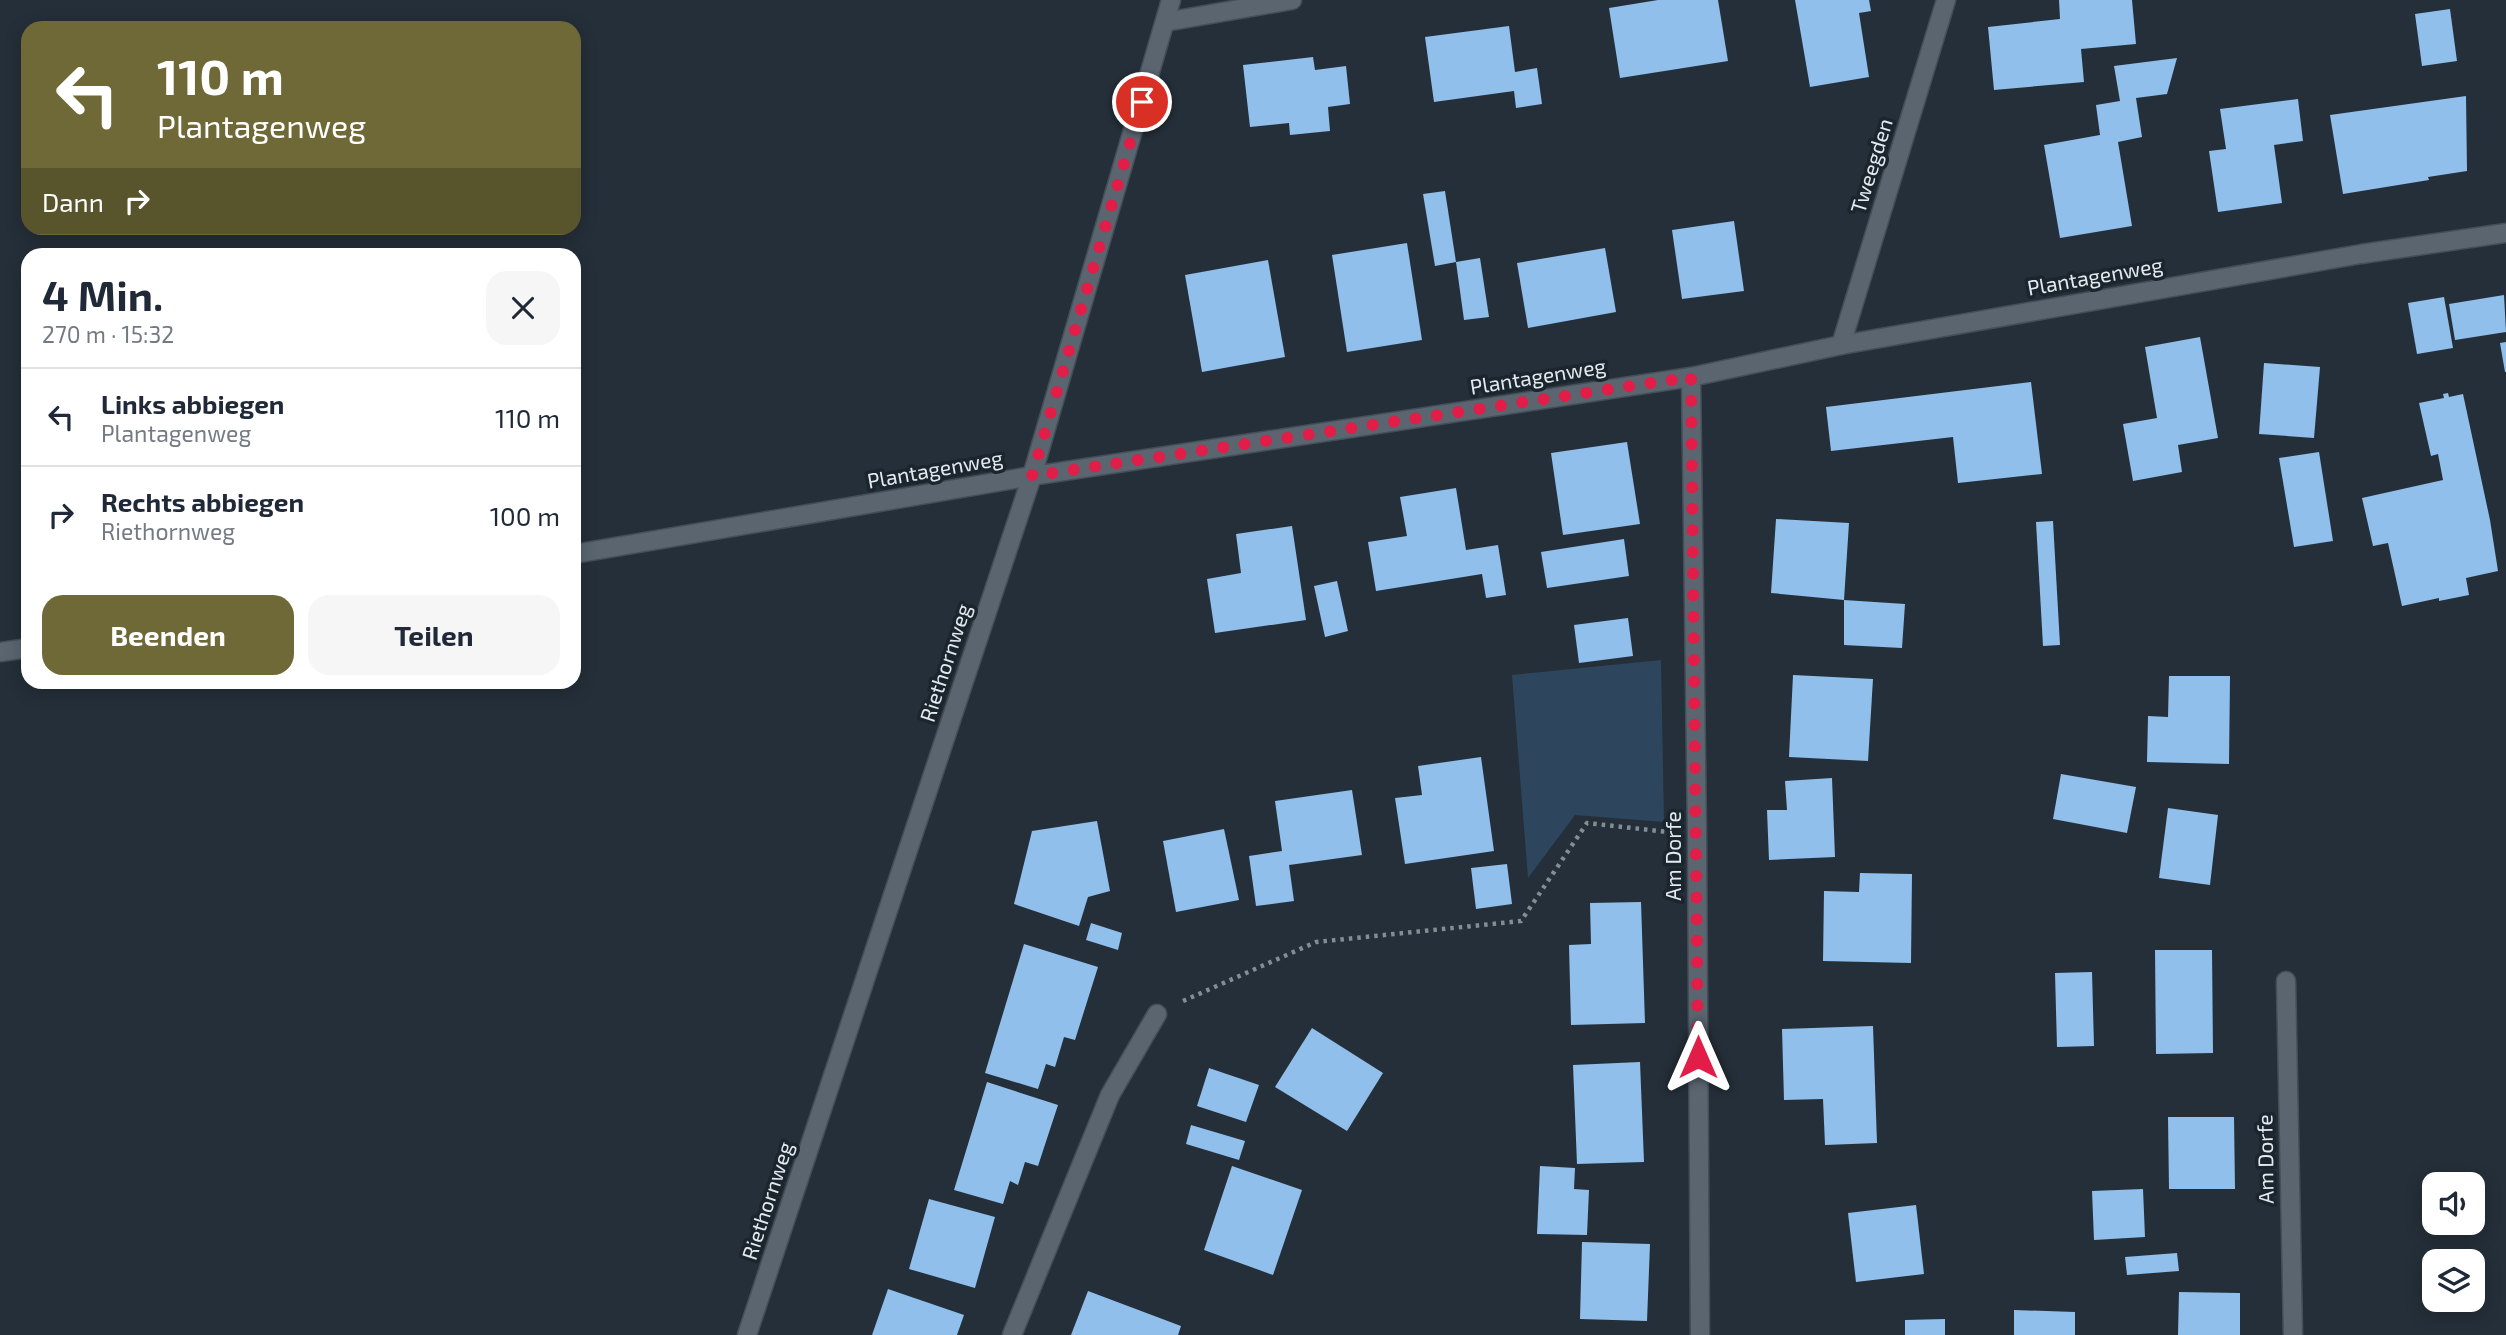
<!DOCTYPE html>
<html lang="de">
<head>
<meta charset="utf-8">
<style>
	:root { --surface:#fff; --page:#f6f6f7; --text:#1f2937; --muted:#747a83; --line:#e0e1e3; --accent:#6f6937 }
	body { margin:0; font-family:"Exo 2",sans-serif; background:var(--page); color:var(--text); height:100vh; display:flex; flex-direction:column; font-size:26px; white-space:nowrap }
	* { box-sizing:border-box; margin:0 }
	p { font-size:23px; color:var(--muted) }
	.icon { flex:none; width:38px; height:38px; fill:none; stroke:currentColor; stroke-width:2; stroke-linecap:round; stroke-linejoin:round }
	.map { position:relative; flex:1; overflow:hidden }
	.drawer { position:absolute; left:21px; top:248px; width:560px; height:441px; display:flex; flex-direction:column; background:var(--surface); border-radius:21px; box-shadow:0 4px 18px #0003 }
	.drawer>* { flex:none }
	.top-card { position:absolute; left:21px; top:21px; width:560px; height:214px; border-radius:21px; box-shadow:0 4px 18px #0003; background:#6f6937; color:#fff; overflow:hidden }
	.tools { position:absolute; left:2422px; top:1172px; display:grid; gap:14px }
	.tools a { display:grid; place-items:center; width:63px; height:63px; border-radius:14px; background:var(--surface); box-shadow:0 4px 18px #0003; font-size:35px }
	.pin { position:absolute; display:grid; place-items:center; width:60px; height:60px; color:#fff; margin:-30px; border:4px solid #fff; border-radius:50%; box-shadow:0 2px 7px #0007 }
	.me { position:absolute; width:77px; margin:-38px; rotate:0deg; stroke-linejoin:round; filter:drop-shadow(0 0 5px #0008) }
	.turn { display:flex; align-items:center; gap:24px; height:147px; padding:0 21px; font-size:32px }
	.turn .icon { width:91px; height:91px; stroke-width:2.5 }
	.turn b { display:block; font-size:49px; line-height:60px }
	.then { display:flex; align-items:center; height:66px; padding:0 21px; background:#0003; gap:14px; font-size:26px }
	.round { display:grid; place-items:center; flex:none; width:74px; height:74px; border-radius:21px; background:var(--page) }
	.headline { display:flex; align-items:center; justify-content:space-between; height:119px; padding:0 21px }
	h1 { font-size:42px; font-weight:700; line-height:52px }
	.cta { display:flex; gap:14px; margin-top:auto; padding:14px 21px }
	.cta a { flex:1; height:80px; border-radius:21px; background:var(--accent); color:#fff; font-size:28px; font-weight:700; line-height:80px; text-align:center }
	.cta a+a { background:var(--page); color:var(--text) }
	ul { padding:0; list-style:none }
	li { display:flex; align-items:center; gap:21px; height:98px; padding:0 21px; border-top:2px solid var(--line) }
	li div { flex:1 }
	li b { display:block; font-size:26px }
	li em { font-style:normal }
	.map>svg:first-child { display:block }
	.green { fill:#2d465d }
	.building { fill:#90bfec }
	.lines { fill:none; stroke-linecap:round; stroke-linejoin:round }
	.minor-casing { stroke:#454e56; stroke-width:21 }
	.path { stroke:#848c94; stroke-width:4.5; stroke-dasharray:3.5 5; stroke-linecap:butt }
	.minor { stroke:#5a6570; stroke-width:18 }
	.route { stroke:#e11d48; stroke-width:12; stroke-dasharray:0 21.6 }
	.labels { text-anchor:middle; stroke-width:7; stroke-linejoin:round; paint-order:stroke }
	.street-label { font-size:21px; fill:#e3e9ef; stroke:#1b252e }
</style>
</head>
<body>
<div class="map">
<svg width="2506" height="1335" viewBox="0 0 2506 1335">
	<rect width="100%" height="100%" fill="#252f39"/>
	<path class="green" d="M1661 660 1664 822 1575 815 1528 878 1512 675Z"/>
	<g class="building">
		<path d="M1658 0H1718L1728 61 1620 78 1609 8Z"/>
		<path d="M1795 0H1869L1871 11 1859 13 1869 77 1810 87Z"/>
		<path d="M2059 0H2132L2136 44 2081 49 2084 82 1994 90 1988 27 2060 19Z"/>
		<path d="M2450 9 2457 61 2422 66 2415 14Z"/>
		<path d="M1509 26 1515 72 1537 68 1542 104 1516 108 1514 91 1434 102 1425 37Z"/>
		<path d="M1313 57 1315 70 1346 66 1350 104 1328 107 1330 131 1290 135 1289 123 1250 127 1243 65Z"/>
		<path d="M2177 58 2167 94 2136 98 2142 137 2118 142 2132 226 2060 238 2044 145 2100 135 2096 105 2120 101 2114 66Z"/>
		<path d="M2466 96 2467 171 2428 177 2429 180 2343 194 2330 115Z"/>
		<path d="M2298 99 2303 141 2274 145 2282 203 2218 212 2209 151 2226 149 2220 109Z"/>
		<path d="M1445 191 1456 262 1435 266 1423 194Z"/>
		<path d="M1734 221 1744 291 1682 299 1672 230Z"/>
		<path d="M1407 243 1422 340 1347 352 1332 255Z"/>
		<path d="M1605 248 1616 312 1528 328 1517 263Z"/>
		<path d="M1480 258 1489 317 1464 320 1456 262Z"/>
		<path d="M1268 260 1285 357 1202 372 1185 275Z"/>
		<path d="M2504 295 2506 332 2455 340 2449 304Z"/>
		<path d="M2444 297 2453 348 2417 354 2408 303Z"/>
		<path d="M2200 337 2218 438 2178 445 2182 472 2133 481 2123 424 2157 418 2145 347Z"/>
		<path d="M2506 342V372H2505L2500 343Z"/>
		<path d="M2264 363 2320 367 2314 438 2259 434Z"/>
		<path d="M2031 382 2042 474 1958 483 1953 437 1831 451 1826 407Z"/>
		<path d="M2448 393 2449 397 2463 394 2490 520 2498 571 2466 578 2469 595 2439 601V598L2402 606 2388 543 2373 546 2362 498 2443 480 2438 454 2431 456 2419 403 2444 398 2443 394Z"/>
		<path d="M1627 442 1640 524 1563 535 1551 453Z"/>
		<path d="M2319 452 2333 541 2294 547 2279 458Z"/>
		<path d="M1456 488 1466 550 1498 545 1506 595 1486 598 1482 574 1376 591 1368 542 1407 536 1400 497Z"/>
		<path d="M1776 519 1849 523 1844 600 1905 604 1902 648 1844 645V600L1771 593Z"/>
		<path d="M2053 521 2060 645 2043 646 2036 522Z"/>
		<path d="M1292 526 1306 620 1215 633 1207 579 1241 573 1236 534Z"/>
		<path d="M1624 539 1629 576 1547 588 1541 552Z"/>
		<path d="M1337 581 1348 631 1325 637 1314 586Z"/>
		<path d="M1628 618 1633 656 1579 663 1574 625Z"/>
		<path d="M1793 675 1873 679 1868 761 1789 757Z"/>
		<path d="M2169 676H2230L2229 764 2147 762 2148 716 2168 717Z"/>
		<path d="M1481 757 1494 851 1405 864 1395 798 1422 795 1418 766Z"/>
		<path d="M2061 774 2136 787 2127 833 2053 819Z"/>
		<path d="M1832 778 1835 857 1769 860 1767 810H1787L1785 781Z"/>
		<path d="M1352 790 1362 855 1289 865 1294 901 1256 906 1249 856 1282 851 1275 801Z"/>
		<path d="M2168 808 2218 815 2210 885 2159 878Z"/>
		<path d="M1097 821 1110 891 1088 897 1079 926 1014 904 1032 831Z"/>
		<path d="M1224 829 1239 900 1176 912 1163 841Z"/>
		<path d="M1507 864 1512 904 1476 909 1471 868Z"/>
		<path d="M1860 873 1912 874 1911 963 1823 961 1824 891 1859 892Z"/>
		<path d="M1641 902 1645 1023 1571 1025 1569 945 1591 944 1590 903Z"/>
		<path d="M1091 923 1122 933 1118 950 1086 940Z"/>
		<path d="M1024 944 1098 967 1075 1040 1064 1037 1055 1067 1046 1064 1038 1089 985 1073Z"/>
		<path d="M2155 950H2212L2213 1053 2156 1054Z"/>
		<path d="M2092 972 2094 1046 2057 1047 2055 973Z"/>
		<path d="M1873 1026 1877 1143 1825 1145 1823 1099 1784 1100 1782 1029Z"/>
		<path d="M1312 1028 1383 1073 1347 1131 1275 1087Z"/>
		<path d="M1640 1062 1644 1162 1577 1164 1573 1065Z"/>
		<path d="M1209 1068 1259 1085 1246 1122 1197 1106Z"/>
		<path d="M987 1082 1058 1105 1038 1166 1025 1162 1018 1185 1010 1181 1003 1204 954 1190Z"/>
		<path d="M2168 1117H2234L2235 1189H2169Z"/>
		<path d="M1191 1125 1245 1141 1239 1160 1186 1144Z"/>
		<path d="M1232 1166 1302 1190 1273 1275 1204 1250Z"/>
		<path d="M1540 1166 1575 1168 1574 1189 1589 1190 1587 1235 1537 1234Z"/>
		<path d="M2143 1189 2145 1237 2094 1240 2092 1191Z"/>
		<path d="M929 1199 995 1217 975 1288 909 1269Z"/>
		<path d="M1916 1205 1924 1274 1856 1282 1848 1213Z"/>
		<path d="M1582 1242 1650 1244 1647 1321 1580 1319Z"/>
		<path d="M2177 1253 2179 1271 2127 1275 2125 1257Z"/>
		<path d="M888 1289 964 1315 957 1335H872Z"/>
		<path d="M1088 1291 1181 1326 1178 1335H1071Z"/>
		<path d="M2179 1292 2240 1293V1335H2178Z"/>
		<path d="M2014 1310 2075 1312V1335H2014Z"/>
		<path d="M1945 1319V1335H1905V1320Z"/>
	</g>
	<g class="lines">
		<g class="minor-casing">
			<g id="minor">
				<path d="M1165 22 1292 0"/>
				<path d="M1841 345 1946 0"/>
				<path d="M1691 377 1697 835 1700 1335"/>
				<path d="M574 554 1032 476 1691 377 1841 345 2361 254 2506 233"/>
				<path d="M0 652 28 648"/>
				<path d="M2286 981 2293 1335"/>
				<path d="M747 1335 1032 476 1171 0"/>
				<path d="M1012 1335 1110 1095 1157 1014"/>
			</g>
		</g>
		<path class="path" d="M1183 1001 1316 942 1521 921 1587 823 1668 832"/>
		<use href="#minor" class="minor"/>
	</g>
	<g class="lines">
		<path class="route" d="M1142 102 1032 476 1691 377 1698 1057"/>
	</g>
	<g class="labels">
		<g class="street-label">
			<text transform="translate(1872 166) rotate(-73)" y="7">Tweegden</text>
			<text transform="translate(2095 277) rotate(-10)" y="7">Plantagenweg</text>
			<text transform="translate(1538 377) rotate(-9)" y="7">Plantagenweg</text>
			<text transform="translate(935 470) rotate(-10)" y="7">Plantagenweg</text>
			<text transform="translate(946 663) rotate(-72)" y="7">Riethornweg</text>
			<text transform="translate(1674 856) rotate(-90)" y="7">Am Dorfe</text>
			<text transform="translate(2266 1159) rotate(-91)" y="7">Am Dorfe</text>
			<text transform="translate(768 1201) rotate(-72)" y="7">Riethornweg</text>
		</g>
	</g>
</svg>
<div class="tools">
<a><svg class="icon" aria-label="sound" viewBox="0 0 24 24"><path d="M4 9h4l5-4v14l-5-4H4zM17 9q2 3 0 6"/></svg></a>
<a><svg class="icon" aria-label="layers" viewBox="0 0 24 24"><path d="M12 4l9 5-9 5-9-5zM3 14l9 5 9-5"/></svg></a>
</div>
<div class="pin" style="left:1142px;top:102px;background:#d93025"><svg class="icon" aria-label="arrive" viewBox="0 0 24 24"><path d="M6 21V4h12l-3 4 3 4H6"/></svg></div>
<svg class="me" style="left:1698px;top:1057px" viewBox="-20 -20 40 40"><path d="M0-17L14 15 0 8-14 15z" fill="#e11d48" stroke="#fff" stroke-width="4"/></svg>
<div class="top-card">
<div class="turn"><svg class="icon" aria-label="left" viewBox="0 0 24 24"><path d="M17 20v-9H6M10 6l-5 5 5 5"/></svg><div><b>110 m</b>Plantagenweg</div></div>
<div class="then">Dann<svg class="icon" aria-label="right" viewBox="0 0 24 24"><path d="M7 20v-9h11M14 6l5 5-5 5"/></svg></div>
</div>
<section class="drawer">
<div class="headline"><div><h1>4 Min.</h1><p>270 m · 15:32</p></div><a class="round"><svg class="icon" aria-label="close" viewBox="0 0 24 24"><path d="M6 6l12 12M18 6L6 18"/></svg></a></div>
<ul>
<li><svg class="icon" aria-label="left" viewBox="0 0 24 24"><path d="M17 20v-9H6M10 6l-5 5 5 5"/></svg><div><b>Links abbiegen</b><p>Plantagenweg</p></div><em>110 m</em></li>
<li><svg class="icon" aria-label="right" viewBox="0 0 24 24"><path d="M7 20v-9h11M14 6l5 5-5 5"/></svg><div><b>Rechts abbiegen</b><p>Riethornweg</p></div><em>100 m</em></li>
</ul>
<div class="cta"><a>Beenden</a><a>Teilen</a></div>
</section>
</div>
</body>
</html>
